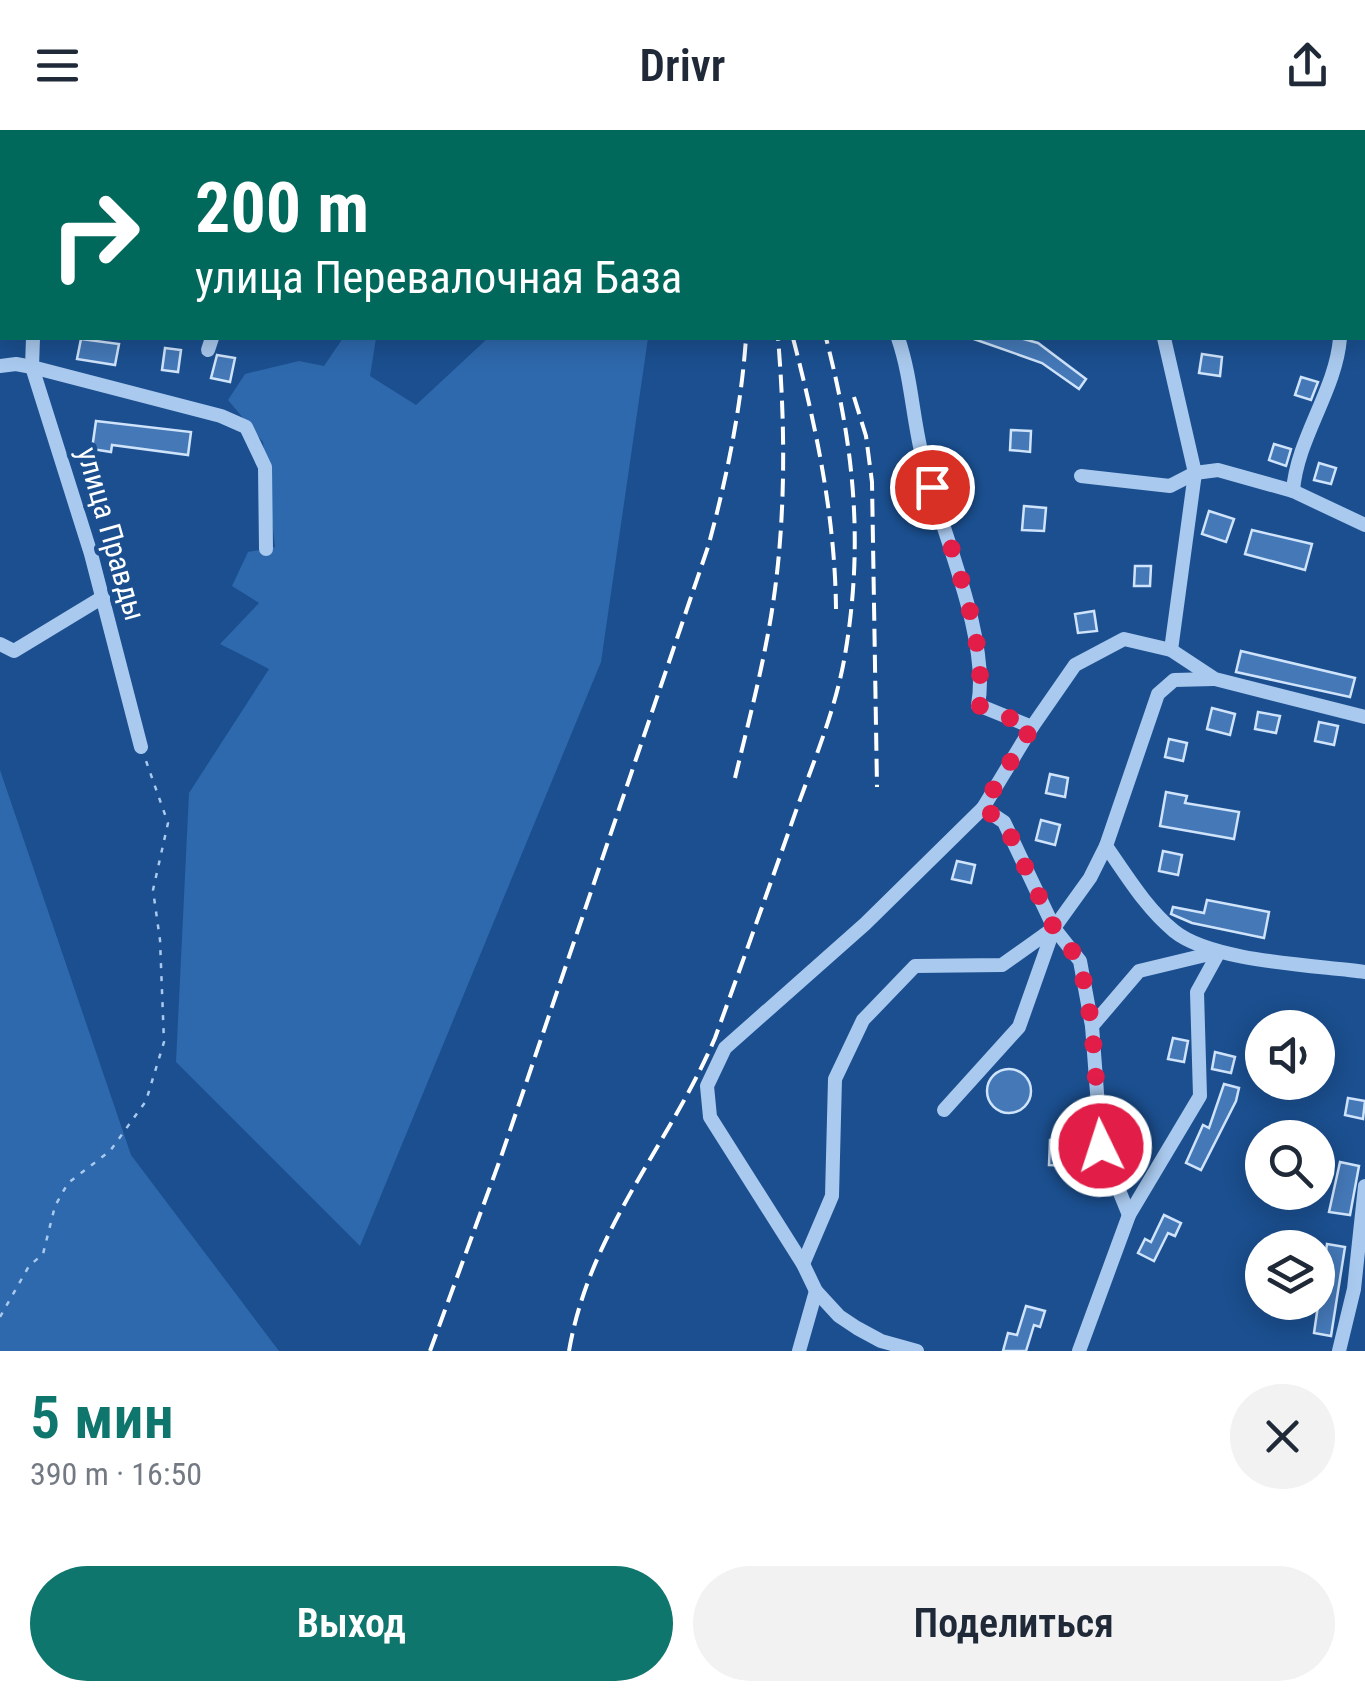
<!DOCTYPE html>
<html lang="ru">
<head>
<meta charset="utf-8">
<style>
	:root { --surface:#fff; --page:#f2f2f3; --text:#1f2937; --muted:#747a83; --accent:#0f766e }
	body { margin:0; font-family:"Roboto Condensed",sans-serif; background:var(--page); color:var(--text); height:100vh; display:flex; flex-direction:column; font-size:38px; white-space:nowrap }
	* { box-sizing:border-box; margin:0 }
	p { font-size:32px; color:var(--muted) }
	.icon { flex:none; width:55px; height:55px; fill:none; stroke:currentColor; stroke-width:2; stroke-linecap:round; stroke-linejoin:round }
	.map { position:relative; height:1221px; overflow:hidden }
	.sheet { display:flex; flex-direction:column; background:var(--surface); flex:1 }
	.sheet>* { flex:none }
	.guide { position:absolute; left:0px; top:0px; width:1365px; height:210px; box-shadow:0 5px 25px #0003; background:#00695c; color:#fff; overflow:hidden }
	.controls { position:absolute; left:1245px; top:880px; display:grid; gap:20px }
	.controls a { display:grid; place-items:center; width:90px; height:90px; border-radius:50%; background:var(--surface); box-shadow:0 5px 25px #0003; font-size:50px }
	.pin { position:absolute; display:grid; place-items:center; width:85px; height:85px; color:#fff; margin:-42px; border:5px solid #fff; border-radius:50%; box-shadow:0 2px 10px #0007 }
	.me { position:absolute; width:110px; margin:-55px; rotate:356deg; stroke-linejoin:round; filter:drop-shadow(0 0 8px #0008) }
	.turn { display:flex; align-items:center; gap:35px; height:210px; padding:0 30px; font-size:45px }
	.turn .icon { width:130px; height:130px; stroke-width:2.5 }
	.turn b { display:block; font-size:70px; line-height:85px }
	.round { display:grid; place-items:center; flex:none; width:105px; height:105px; border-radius:52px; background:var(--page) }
	.head { display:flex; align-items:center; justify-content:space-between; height:170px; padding:0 30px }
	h1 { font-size:60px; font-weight:600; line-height:75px; color:var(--accent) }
	.primary-button { display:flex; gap:20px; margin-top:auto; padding:20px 30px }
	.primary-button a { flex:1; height:115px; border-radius:60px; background:var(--accent); color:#fff; font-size:40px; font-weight:600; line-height:115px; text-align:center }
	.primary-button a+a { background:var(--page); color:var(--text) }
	header { display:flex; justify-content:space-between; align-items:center; height:130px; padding:0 30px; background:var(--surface); font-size:45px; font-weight:600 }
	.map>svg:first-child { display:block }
	.green { fill:#2e69ad }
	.building { fill:#4478b7; stroke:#cfe3fa; stroke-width:2.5 }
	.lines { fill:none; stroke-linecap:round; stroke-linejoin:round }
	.path { stroke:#a9c9ee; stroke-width:2.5; stroke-dasharray:5 8; stroke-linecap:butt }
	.minor { stroke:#a9c9ee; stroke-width:14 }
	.rail { stroke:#fff; stroke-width:4; stroke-dasharray:18 8; stroke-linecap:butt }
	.route { stroke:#e11d48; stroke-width:18; stroke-dasharray:0 32.4 }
	.labels { text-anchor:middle; stroke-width:9; stroke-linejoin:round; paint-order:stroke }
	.street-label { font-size:30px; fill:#fff; stroke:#1b4f8f }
</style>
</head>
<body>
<header><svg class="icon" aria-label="menu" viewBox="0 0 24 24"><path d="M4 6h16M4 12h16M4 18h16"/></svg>Drivr<svg class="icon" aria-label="share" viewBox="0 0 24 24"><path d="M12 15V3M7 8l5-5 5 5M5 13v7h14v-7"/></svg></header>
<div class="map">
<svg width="1365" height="1221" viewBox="0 0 1365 1221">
	<rect width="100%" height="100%" fill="#1b4f8f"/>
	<g class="green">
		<path d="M343 208H376L370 246 416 275 488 208H648L601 532 360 1116 176 932 189 663 269 539 220 514 259 473 232 456 248 422 275 417 263 312 228 270 245 244 299 231 324 236Z"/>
		<path d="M0 640 131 1025 279 1221H0Z"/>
	</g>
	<g class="building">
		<path d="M971 208H1020L1038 213 1086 249 1079 259 1042 233Z"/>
		<path d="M81 209 119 214 115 235 77 229Z"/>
		<path d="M165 218 181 220 178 242 162 240Z"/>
		<path d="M1202 224 1222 227 1220 246 1199 243Z"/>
		<path d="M217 225 235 228 230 252 211 248Z"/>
		<path d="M1301 247 1318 252 1311 270 1295 265Z"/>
		<path d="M96 291 191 302 188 325 112 315 111 322 92 319Z"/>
		<path d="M1011 300 1031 301 1030 322 1010 320Z"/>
		<path d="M1274 314 1291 319 1286 336 1269 330Z"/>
		<path d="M1319 333 1336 338 1331 354 1314 350Z"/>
		<path d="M1024 376 1046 378 1044 401 1022 400Z"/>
		<path d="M1209 381 1234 389 1226 412 1202 404Z"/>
		<path d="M1252 400 1312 414 1305 440 1245 424Z"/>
		<path d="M1135 436H1151L1150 456H1134Z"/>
		<path d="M1094 481 1097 501 1078 503 1075 484Z"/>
		<path d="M1241 521 1355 548 1350 567 1236 542Z"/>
		<path d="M1212 578 1235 584 1230 605 1207 599Z"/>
		<path d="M1258 582 1280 586 1276 603 1255 599Z"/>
		<path d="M1319 592 1338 596 1334 615 1315 611Z"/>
		<path d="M1169 609 1187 613 1183 631 1165 627Z"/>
		<path d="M1050 644 1068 648 1065 667 1046 663Z"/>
		<path d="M1166 662 1187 666 1185 673 1239 682 1234 709 1160 696Z"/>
		<path d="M1041 690 1060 695 1055 715 1036 710Z"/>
		<path d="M1163 721 1182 725 1178 745 1159 741Z"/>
		<path d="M957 731 975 735 971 753 952 749Z"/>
		<path d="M1207 770 1269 782 1264 808 1192 793 1171 784 1173 777 1204 783Z"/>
		<path d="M1173 908 1188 911 1184 932 1168 929Z"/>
		<path d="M1215 922 1235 927 1231 943 1212 939Z"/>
		<circle cx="1009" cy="961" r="22"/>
		<path d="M1224 954 1239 958 1236 971 1201 1040 1186 1033 1203 995 1209 998Z"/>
		<path d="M1348 968 1365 971 1363 989 1345 985Z"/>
		<path d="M1050 1010 1067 1011 1066 1036 1049 1035Z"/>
		<path d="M1340 1032 1359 1036 1350 1085 1329 1082Z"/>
		<path d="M1164 1085 1181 1093 1175 1106 1168 1103 1154 1131 1138 1123 1145 1109 1151 1112Z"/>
		<path d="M1327 1114 1345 1117 1331 1206 1314 1203Z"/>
		<path d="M1026 1176 1045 1181 1040 1197 1034 1195 1026 1221H1003L1008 1203 1017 1205Z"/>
	</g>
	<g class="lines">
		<path class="path" d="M0 1187 29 1136 43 1124 55 1076 68 1053 110 1021 146 971 164 912 160 810 153 760 168 693 145 628"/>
		<g class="minor">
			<path d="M108 0 114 2"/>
			<path d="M521 0V2"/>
			<path d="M885 0V2"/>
			<path d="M1175 0V2"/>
			<path d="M29 2V0"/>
			<path d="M208 2 209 0"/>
			<path d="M1362 58 1365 48"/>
			<path d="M33 208 32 237 91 424 141 617"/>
			<path d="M898 208C911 246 912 282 921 321 937 392 991 506 978 575L1032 597 1075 535 1124 509 1171 520 1215 549 1365 587"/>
			<path d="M1164 208 1195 343 1171 520"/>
			<path d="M208 220 212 208"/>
			<path d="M0 236 16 234 32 237 221 286 246 297 265 337 266 419"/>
			<path d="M1081 346 1170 356 1195 343 1218 340 1293 361 1365 395"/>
			<path d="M1293 361C1297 308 1336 260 1340 208"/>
			<path d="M0 514 14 521 103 467"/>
			<path d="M1214 549 1174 550 1158 564 1106 716C1127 746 1146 778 1174 801 1212 832 1315 835 1365 842"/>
			<path d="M1106 716 1090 748 1054 798 1080 831 1092 896 1101 1016 1129 1085"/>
			<path d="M1092 896 1139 841 1218 822"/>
			<path d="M944 980 1019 897 1054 798 1004 692 983 678"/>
			<path d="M803 1134 832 1066 835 949 863 890 915 836 1002 835 1054 798"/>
			<path d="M799 1221 816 1161"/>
			<path d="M917 1221 881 1211 857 1198 839 1186 816 1161 803 1134 710 987 707 956 725 918 865 794 983 678 1032 597"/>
			<path d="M1079 1221 1129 1085 1200 966 1197 862 1219 822"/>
			<path d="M1339 1221 1354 1159 1365 1056"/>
		</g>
		<g class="rail">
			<path d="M756 0V2"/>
			<path d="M793 208C816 297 835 385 836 479"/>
			<path d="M854 267 866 306 872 352 877 657"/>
			<path d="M735 648C747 598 760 549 769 498 786 404 786 303 778 208"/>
			<path d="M430 1221 501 1027 708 417C727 347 741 279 746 208"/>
			<path d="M569 1221C590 1100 668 1017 715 908 743 831 770 755 797 678 815 628 836 578 845 525 864 413 854 316 826 208"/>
		</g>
	</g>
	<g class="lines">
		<path class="route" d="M932 357C949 416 990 515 978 575L1032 597 982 678 1004 692 1054 798 1080 831 1092 896 1101 1016"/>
	</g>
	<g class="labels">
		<g class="street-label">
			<text transform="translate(111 404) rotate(74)" y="10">улица Правды</text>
		</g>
	</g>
</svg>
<div class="controls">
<a><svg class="icon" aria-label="sound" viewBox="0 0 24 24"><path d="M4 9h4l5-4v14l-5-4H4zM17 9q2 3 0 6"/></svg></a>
<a><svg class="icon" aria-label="search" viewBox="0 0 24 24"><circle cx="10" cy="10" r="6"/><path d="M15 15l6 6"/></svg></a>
<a><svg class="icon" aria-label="layers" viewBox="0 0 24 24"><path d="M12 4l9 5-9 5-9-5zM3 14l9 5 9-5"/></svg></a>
</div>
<div class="pin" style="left:932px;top:357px;background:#d93025"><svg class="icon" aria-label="arrive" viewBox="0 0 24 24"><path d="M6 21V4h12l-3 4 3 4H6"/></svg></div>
<svg class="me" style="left:1101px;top:1016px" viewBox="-20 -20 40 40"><circle r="17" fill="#e11d48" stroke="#fff" stroke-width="3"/><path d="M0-11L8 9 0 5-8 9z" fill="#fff"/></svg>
<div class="guide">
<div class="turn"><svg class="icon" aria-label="right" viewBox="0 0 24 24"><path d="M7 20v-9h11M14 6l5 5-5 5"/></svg><div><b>200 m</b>улица Перевалочная База</div></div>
</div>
</div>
<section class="sheet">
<div class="head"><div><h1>5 мин</h1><p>390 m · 16:50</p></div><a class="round"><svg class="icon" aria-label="close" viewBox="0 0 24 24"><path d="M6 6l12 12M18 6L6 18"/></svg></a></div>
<div class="primary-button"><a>Выход</a><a>Поделиться</a></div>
</section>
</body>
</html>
